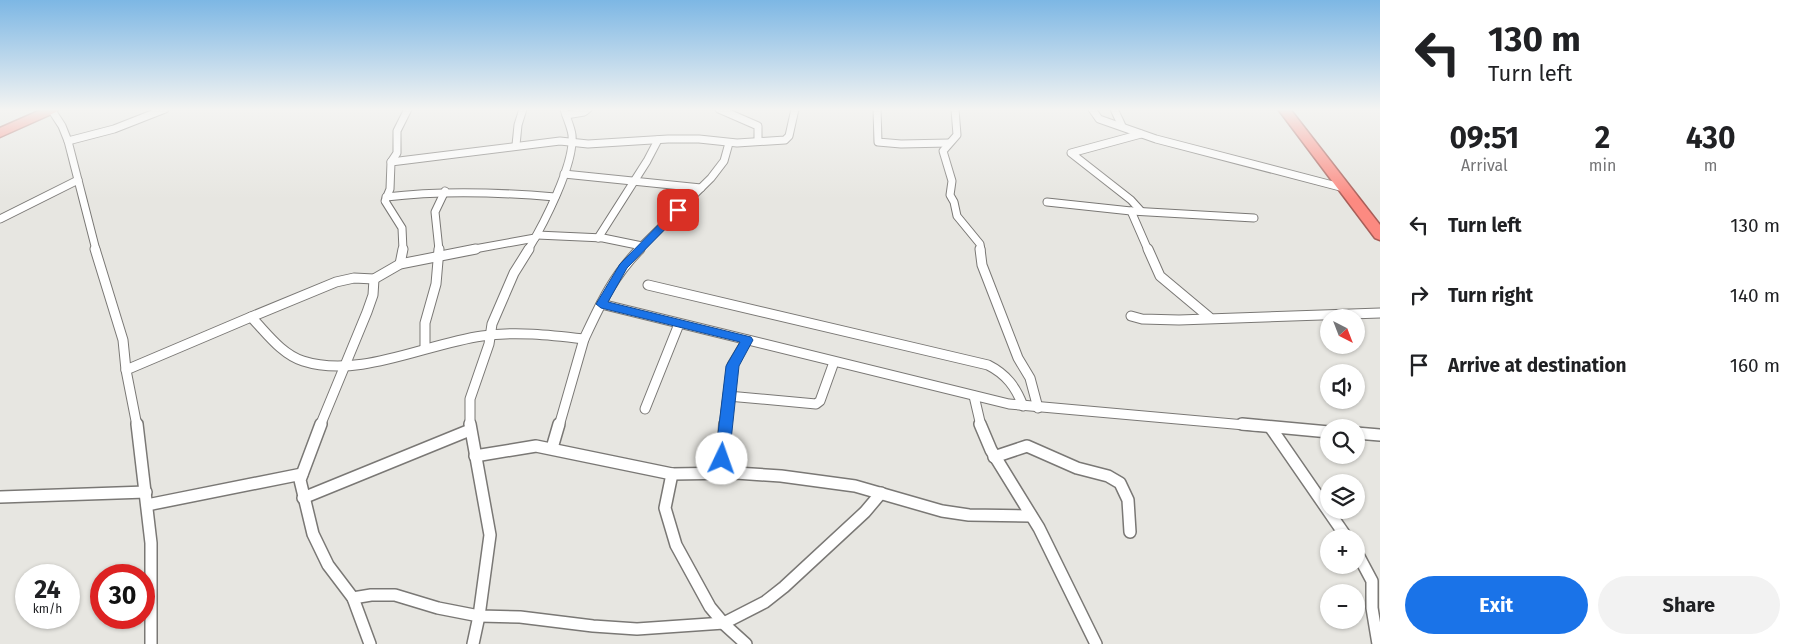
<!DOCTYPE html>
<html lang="en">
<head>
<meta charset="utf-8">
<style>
	:root { --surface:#fff; --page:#f2f2f2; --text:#202124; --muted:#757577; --accent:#1a73e8 }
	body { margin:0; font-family:"Fira Sans",sans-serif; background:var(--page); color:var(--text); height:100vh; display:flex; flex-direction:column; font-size:19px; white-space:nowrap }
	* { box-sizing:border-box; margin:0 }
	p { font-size:16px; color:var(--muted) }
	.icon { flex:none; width:28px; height:28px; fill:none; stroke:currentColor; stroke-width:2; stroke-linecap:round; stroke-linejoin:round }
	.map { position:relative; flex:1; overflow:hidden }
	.panel { display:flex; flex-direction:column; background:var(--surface); width:425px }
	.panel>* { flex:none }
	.banner { background:#fff; color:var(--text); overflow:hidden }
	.needle { width:32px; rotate:138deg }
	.controls { position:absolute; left:1320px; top:309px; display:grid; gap:10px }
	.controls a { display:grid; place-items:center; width:45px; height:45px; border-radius:50%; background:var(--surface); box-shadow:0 1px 4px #0004; font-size:25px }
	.speed { position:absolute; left:15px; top:564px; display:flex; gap:10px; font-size:25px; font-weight:700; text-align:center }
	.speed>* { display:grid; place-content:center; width:65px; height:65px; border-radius:50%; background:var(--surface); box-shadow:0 1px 4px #0004; line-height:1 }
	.speed small { font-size:12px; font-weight:400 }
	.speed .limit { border:8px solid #d22; background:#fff; color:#111 }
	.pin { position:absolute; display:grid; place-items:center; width:42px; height:42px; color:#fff; margin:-21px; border-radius:10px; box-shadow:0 2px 8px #0006 }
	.me { position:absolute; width:55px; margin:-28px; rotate:3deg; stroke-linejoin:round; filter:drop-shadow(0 0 4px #0008) }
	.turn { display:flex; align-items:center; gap:18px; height:105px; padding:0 25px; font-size:22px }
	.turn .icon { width:65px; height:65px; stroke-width:2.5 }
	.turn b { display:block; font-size:35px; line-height:42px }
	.eta { display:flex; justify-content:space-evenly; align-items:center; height:85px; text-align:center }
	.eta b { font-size:30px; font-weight:700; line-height:35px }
	.action { display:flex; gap:10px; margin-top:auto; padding:10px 25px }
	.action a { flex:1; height:58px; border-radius:30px; background:var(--accent); color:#fff; font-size:20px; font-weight:700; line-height:58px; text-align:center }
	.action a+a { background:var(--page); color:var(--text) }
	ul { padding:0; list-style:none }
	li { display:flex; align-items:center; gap:15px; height:70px; padding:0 25px }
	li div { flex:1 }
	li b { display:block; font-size:19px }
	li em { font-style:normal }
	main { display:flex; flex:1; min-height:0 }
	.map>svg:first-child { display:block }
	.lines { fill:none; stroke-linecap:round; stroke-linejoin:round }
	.street-far2-casing { stroke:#7a7875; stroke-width:9 }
	.street-far1-casing { stroke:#7a7875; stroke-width:11 }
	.street-casing { stroke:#7a7875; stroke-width:14 }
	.highway-casing { stroke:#a85e58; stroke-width:3 }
	.street-far2 { stroke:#fff; stroke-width:7 }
	.street-far1 { stroke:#fff; stroke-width:9 }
	.street { stroke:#fff; stroke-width:11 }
	.highway { fill:#fc8a81; fill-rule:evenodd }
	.route { fill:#1a73e8; stroke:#114b97 }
</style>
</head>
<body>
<main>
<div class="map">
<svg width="1380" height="644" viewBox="0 0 1380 644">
	<rect width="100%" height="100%" fill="#e7e6e1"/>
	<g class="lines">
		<g class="street-far2-casing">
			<g id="street-far2">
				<path d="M51 109 62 126 68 141 96 250"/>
				<path d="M719 109 758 126V141"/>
				<path d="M877 109 878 142 901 144 949 143"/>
				<path d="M955 109 957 135 943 151 952 181 950 195 954 202 957 216 980 244 981 250"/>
				<path d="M1092 109 1099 119 1156 139 1344 188"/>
				<path d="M1114 109 1122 126"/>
				<path d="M566 115 584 112 588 109"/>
				<path d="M1141 134 1071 153 1131 200 1141 211"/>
				<path d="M68 141 114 129 165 109"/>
				<path d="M516 145 518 125 523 109"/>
				<path d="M391 162 560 141 588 144 668 139H699L737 143 785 140 789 136 795 109"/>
				<path d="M564 174 701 188"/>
				<path d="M386 197C443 190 498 192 555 197"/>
				<path d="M1047 202 1131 211 1254 218"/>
				<path d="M1131 211 1148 250"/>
				<path d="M0 219 78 180"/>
				<path d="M537 235 603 238 642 246"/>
				<path d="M598 238 647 161 658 140"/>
				<path d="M403 250 402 228 385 201 390 189 391 162 397 153V131L408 109"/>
				<path d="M439 250 435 212 445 191"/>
				<path d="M469 250 535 238"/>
				<path d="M528 250C543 225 575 164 572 135 571 127 566 117 564 109"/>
				<path d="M638 250 711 178 724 161 729 143"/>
			</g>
		</g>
		<g class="street-far1-casing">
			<g id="street-far1">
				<path d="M95 249 123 340 126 370 137 426"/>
				<path d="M980 249 982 265 1018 358 1030 378 1038 408"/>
				<path d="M1148 249 1160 276 1209 317"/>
				<path d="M400 264 403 249"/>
				<path d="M648 285 988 365C1006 374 1016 387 1023 406"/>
				<path d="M601 304 1009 404 1256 426"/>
				<path d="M1131 316 1142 319 1179 320 1380 313"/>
				<path d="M251 317 336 282 354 278 374 279 400 264 476 249"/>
				<path d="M425 347V323L436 284 439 249"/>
				<path d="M126 370 251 317C266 332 281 354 303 361 359 379 425 344 482 336 515 331 550 335 584 339 600 305 613 276 640 249"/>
				<path d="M728 396 816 404 820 401 834 362"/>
				<path d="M974 396 981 426"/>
				<path d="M645 409 679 324"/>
				<path d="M320 426 367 312 373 295 374 279"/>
				<path d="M470 426V399L489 344 492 324 514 273 529 249"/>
				<path d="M559 426 584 339"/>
				<path d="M724 426 732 365 747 340"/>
			</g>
		</g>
		<g class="street-casing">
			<g id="street">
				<path d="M137 424 151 543V644"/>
				<path d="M321 424 300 480 313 534 328 565 353 598 370 644"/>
				<path d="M470 424 490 535 479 616 473 644"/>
				<path d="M980 424 991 450 1039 528 1096 644"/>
				<path d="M1242 424 1329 432"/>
				<path d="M1271 428 1347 538"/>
				<path d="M1356 433 1380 435"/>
				<path d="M552 448 559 424"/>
				<path d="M475 456 536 446 672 474 736 473 781 476 855 486 942 511 969 515 1031 516"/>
				<path d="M994 457 1027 446 1077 468 1108 476 1120 483 1128 500 1130 532"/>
				<path d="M722 473 725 424"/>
				<path d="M672 474 665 508 676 545 710 607 725 625 746 644"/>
				<path d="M0 497 146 492"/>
				<path d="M303 498 470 430"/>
				<path d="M147 505 302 474"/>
				<path d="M1356 551 1372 581V608L1378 644"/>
				<path d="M353 598 371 595H395L438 608 479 616 520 617 593 626 637 629 724 623 765 602 784 587 865 512 881 493"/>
			</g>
		</g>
		<g class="highway-casing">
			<g id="highway">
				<path d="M43 109H58L56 112 0 137V128Z"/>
				<path d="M1278 109H1290L1380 225V240L1375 238Z"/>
			</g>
		</g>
		<use href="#street-far2" class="street-far2"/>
		<use href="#street-far1" class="street-far1"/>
		<use href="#street" class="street"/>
		<use href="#highway" class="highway"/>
	</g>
	<linearGradient id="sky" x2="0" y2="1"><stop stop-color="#7db7e4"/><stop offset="0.55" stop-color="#f4f4f2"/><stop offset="1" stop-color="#f4f4f2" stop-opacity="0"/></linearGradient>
	<rect width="1380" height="199" fill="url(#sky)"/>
	<path class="route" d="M678 207 683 210 682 212 627 268 608 302 751 337 753 340 739 366 729 459 727 463 722 465 717 463 715 459 726 366 740 342 601 308 596 304 620 264 675 208Z"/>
</svg>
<div class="controls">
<a><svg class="needle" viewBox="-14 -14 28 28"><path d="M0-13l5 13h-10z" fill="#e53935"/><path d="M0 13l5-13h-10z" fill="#757577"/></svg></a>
<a><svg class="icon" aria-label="sound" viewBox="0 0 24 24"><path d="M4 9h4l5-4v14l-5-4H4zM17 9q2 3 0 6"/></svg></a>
<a><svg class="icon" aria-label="search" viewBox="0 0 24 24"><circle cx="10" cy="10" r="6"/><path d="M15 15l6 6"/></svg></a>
<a><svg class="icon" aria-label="layers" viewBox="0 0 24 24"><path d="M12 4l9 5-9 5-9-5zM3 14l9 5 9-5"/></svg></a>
<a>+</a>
<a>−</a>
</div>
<div class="speed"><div>24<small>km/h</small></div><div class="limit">30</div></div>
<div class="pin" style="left:678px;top:210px;background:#d93025"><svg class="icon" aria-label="arrive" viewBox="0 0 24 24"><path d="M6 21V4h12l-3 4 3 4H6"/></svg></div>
<svg class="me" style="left:722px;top:459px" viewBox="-20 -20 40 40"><circle r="19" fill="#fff"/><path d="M0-13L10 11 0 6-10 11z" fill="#1a73e8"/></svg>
</div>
<section class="panel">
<div class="banner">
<div class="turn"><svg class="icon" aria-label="left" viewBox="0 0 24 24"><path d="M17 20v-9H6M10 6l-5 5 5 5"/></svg><div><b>130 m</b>Turn left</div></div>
</div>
<div class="eta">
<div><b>09:51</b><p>Arrival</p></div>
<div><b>2</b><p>min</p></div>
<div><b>430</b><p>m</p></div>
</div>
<ul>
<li><svg class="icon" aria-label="left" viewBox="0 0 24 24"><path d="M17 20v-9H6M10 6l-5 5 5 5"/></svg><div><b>Turn left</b></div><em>130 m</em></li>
<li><svg class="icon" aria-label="right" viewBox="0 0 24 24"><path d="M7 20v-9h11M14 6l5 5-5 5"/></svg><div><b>Turn right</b></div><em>140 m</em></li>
<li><svg class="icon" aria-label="arrive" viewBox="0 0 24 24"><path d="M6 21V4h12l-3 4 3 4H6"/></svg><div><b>Arrive at destination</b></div><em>160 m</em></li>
</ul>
<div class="action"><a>Exit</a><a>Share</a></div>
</section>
</main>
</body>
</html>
